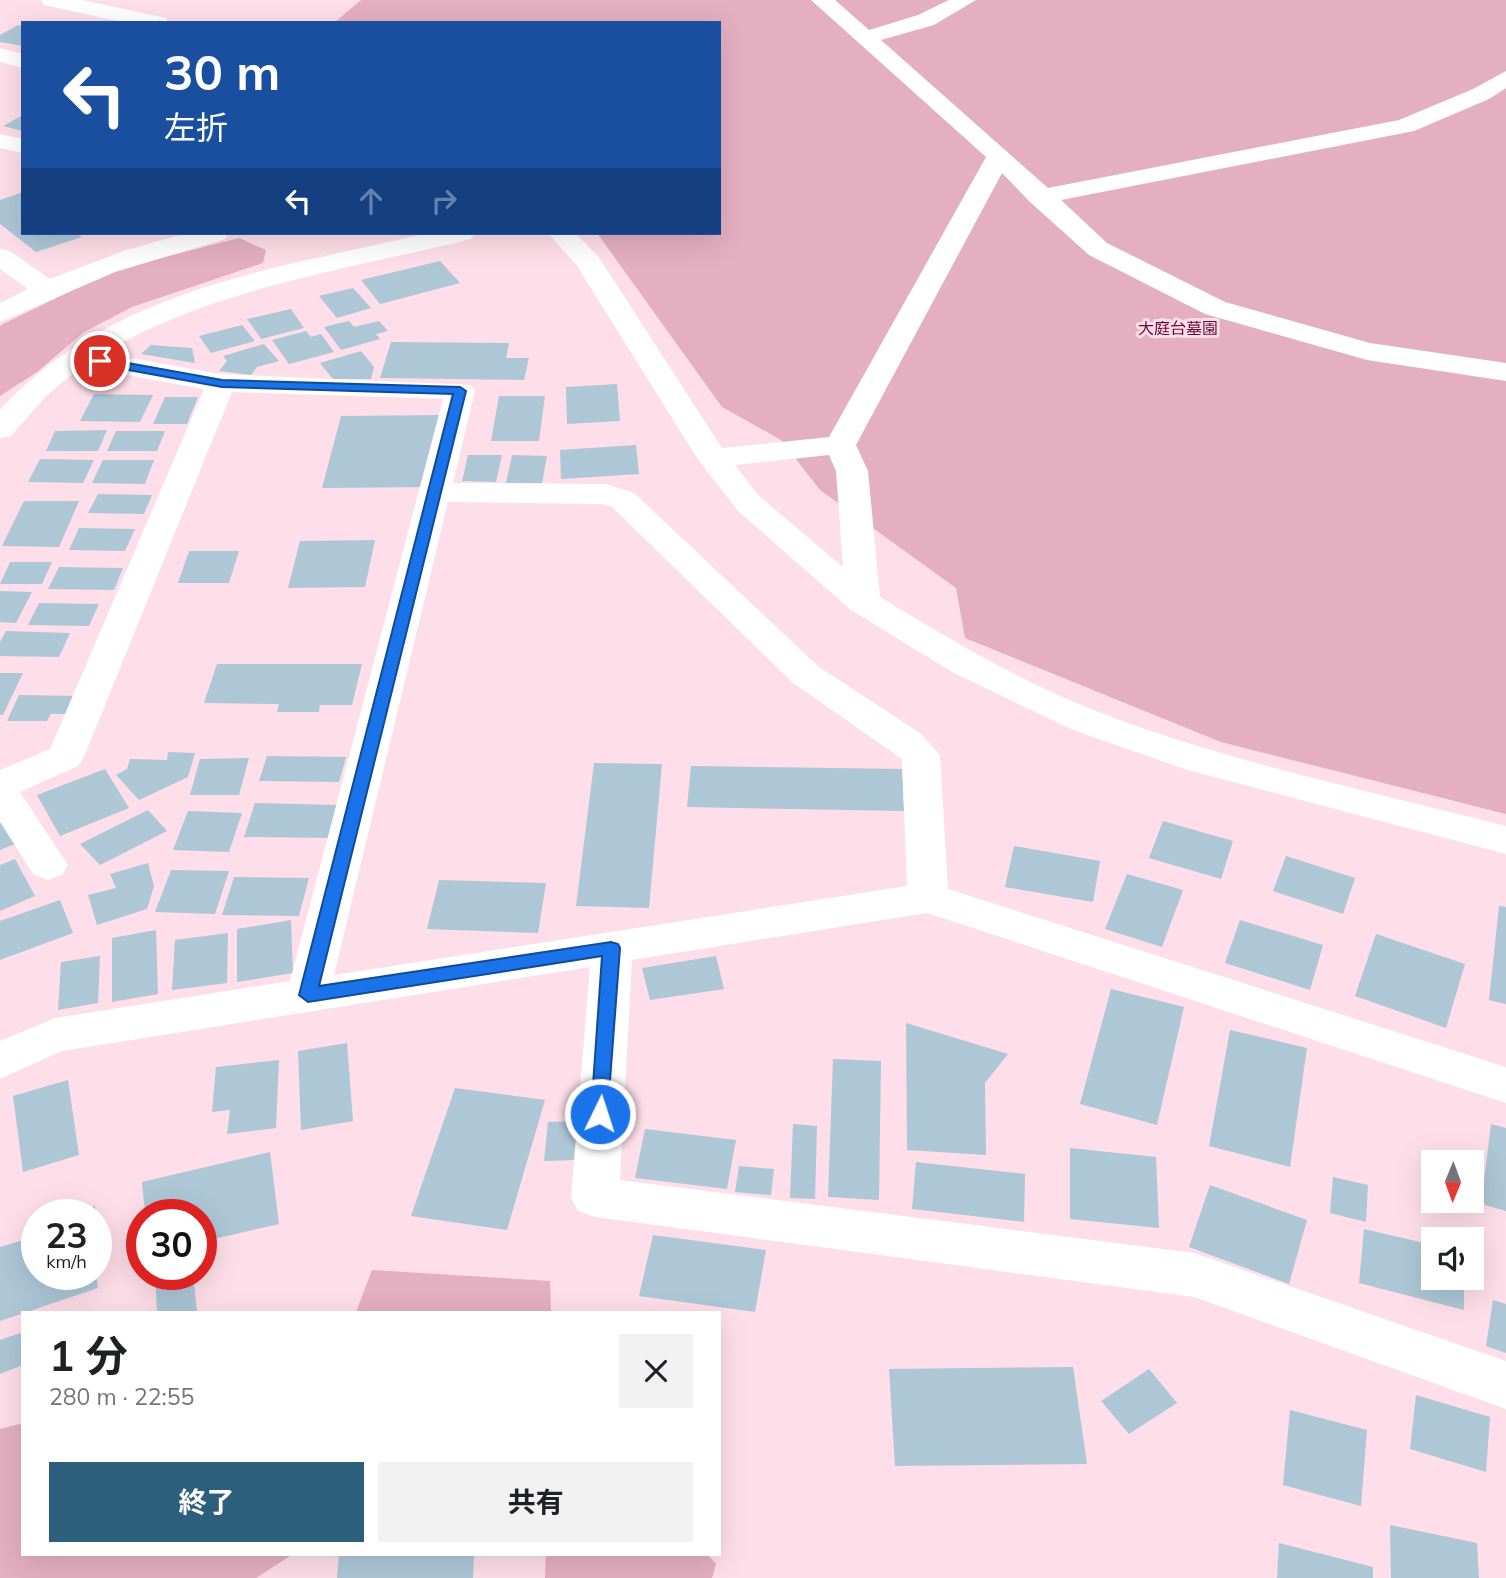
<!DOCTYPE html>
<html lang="ja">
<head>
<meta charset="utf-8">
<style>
	:root { --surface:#fff; --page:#f2f2f2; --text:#202124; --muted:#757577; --accent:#2b5f7c }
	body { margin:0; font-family:Mulish,"Noto Sans JP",sans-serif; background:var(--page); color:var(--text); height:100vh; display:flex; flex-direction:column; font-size:26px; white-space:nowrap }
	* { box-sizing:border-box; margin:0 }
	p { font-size:23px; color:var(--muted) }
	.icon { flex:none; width:38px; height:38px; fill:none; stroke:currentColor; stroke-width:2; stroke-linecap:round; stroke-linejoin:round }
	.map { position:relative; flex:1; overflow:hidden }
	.panel { position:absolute; left:21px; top:1311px; width:700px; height:245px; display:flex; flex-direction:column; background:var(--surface); border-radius:0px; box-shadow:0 7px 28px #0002 }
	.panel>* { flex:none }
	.hud { position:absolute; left:21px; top:21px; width:700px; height:214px; border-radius:0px; box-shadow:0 7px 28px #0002; background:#1a4fa0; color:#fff; overflow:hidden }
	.needle { width:46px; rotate:181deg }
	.tools { position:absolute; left:1421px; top:1150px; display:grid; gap:14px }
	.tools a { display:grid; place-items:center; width:63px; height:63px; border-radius:0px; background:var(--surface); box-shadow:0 7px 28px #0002; font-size:35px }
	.speed { position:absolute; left:21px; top:1199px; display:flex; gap:14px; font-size:35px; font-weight:700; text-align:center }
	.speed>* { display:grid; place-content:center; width:91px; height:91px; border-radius:50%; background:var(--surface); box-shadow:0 7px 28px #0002; line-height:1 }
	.speed small { font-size:18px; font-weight:400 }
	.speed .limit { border:10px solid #d22; background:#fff; color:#111 }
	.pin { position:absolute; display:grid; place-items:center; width:60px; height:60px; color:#fff; margin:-30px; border:4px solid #fff; border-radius:50%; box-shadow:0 2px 7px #0007 }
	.me { position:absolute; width:77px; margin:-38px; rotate:4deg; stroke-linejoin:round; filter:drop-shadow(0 0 5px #0008) }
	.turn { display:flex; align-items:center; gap:24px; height:147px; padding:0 28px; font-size:32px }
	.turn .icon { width:91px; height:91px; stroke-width:2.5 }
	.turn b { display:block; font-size:49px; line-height:60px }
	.lanes { display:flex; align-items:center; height:66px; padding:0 28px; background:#0003; justify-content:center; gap:35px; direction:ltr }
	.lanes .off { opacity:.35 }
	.round { display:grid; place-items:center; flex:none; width:74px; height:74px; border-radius:0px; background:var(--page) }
	.overview { display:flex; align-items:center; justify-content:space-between; height:119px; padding:0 28px }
	h1 { font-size:42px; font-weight:700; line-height:52px }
	.action { display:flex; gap:14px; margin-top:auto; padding:14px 28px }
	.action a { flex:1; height:80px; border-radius:0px; background:var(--accent); color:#fff; font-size:28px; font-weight:700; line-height:80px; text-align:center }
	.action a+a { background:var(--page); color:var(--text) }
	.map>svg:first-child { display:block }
	.green { fill:#e4afc0 }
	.building { fill:#adc7d7 }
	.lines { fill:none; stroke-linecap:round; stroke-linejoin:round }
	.minor { fill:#fff; fill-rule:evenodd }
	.route { fill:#1a73e8; stroke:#114b97; stroke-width:2 }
	.labels { text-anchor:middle; stroke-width:6; stroke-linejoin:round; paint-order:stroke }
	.far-park-label { font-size:16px; fill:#670838; stroke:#fedee8 }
</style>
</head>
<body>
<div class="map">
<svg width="1506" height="1578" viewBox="0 0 1506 1578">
	<rect width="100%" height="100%" fill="#fedee8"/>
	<g class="green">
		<path d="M361 0H1506V814L1221 742 965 638 956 588 820 490 781 440 722 407 597 233H719V23H334Z"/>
		<path d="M239 238 266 250 263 263 132 307 84 332 37 372 0 396V326L3 324 114 270Z"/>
		<path d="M372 1270 550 1281 551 1312H356Z"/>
		<path d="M23 1423V1554H293L256 1578H0V1429Z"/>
		<path d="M546 1554H707L716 1564 712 1578H545Z"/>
	</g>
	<g class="building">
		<path d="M18 25 23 26V46L0 42V35Z"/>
		<path d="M23 115V131L3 126Z"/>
		<path d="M23 192V233H76L82 237 36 252 0 224V200Z"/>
		<path d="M440 261 460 283 380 304 361 280Z"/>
		<path d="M353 288 371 308 337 318 319 296Z"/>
		<path d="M291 309 304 328 261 339 247 319Z"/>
		<path d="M349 321 354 327 379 321 388 331 376 334 380 339 341 350 324 327Z"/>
		<path d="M242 325 255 341 211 353 199 336Z"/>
		<path d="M306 331 311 337 321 334 334 352 289 364 272 340Z"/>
		<path d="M391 342 509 343 506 358H529L524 380 380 378Z"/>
		<path d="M264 344 279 361 257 367 251 375 219 371 227 361 223 356Z"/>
		<path d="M151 345 192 348 195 363 141 354Z"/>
		<path d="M361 351 374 367 371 379H333L320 363Z"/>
		<path d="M617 384 620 421 567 424 566 387Z"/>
		<path d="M94 394 153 395 140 422 80 421Z"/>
		<path d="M499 396H545L539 441H491Z"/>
		<path d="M165 397H198L187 424H153Z"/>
		<path d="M443 415 430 487 322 488 341 416Z"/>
		<path d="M107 430 98 451H46L55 431Z"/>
		<path d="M116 431H165L157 451H107Z"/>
		<path d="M636 445 639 474 561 479 560 450Z"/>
		<path d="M468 455H502L496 482 462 481Z"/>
		<path d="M512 455 547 456 542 483H506Z"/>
		<path d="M40 459 94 460 83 483 28 482Z"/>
		<path d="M103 460H154L145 484 92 483Z"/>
		<path d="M98 494 152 495 144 514 88 513Z"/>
		<path d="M24 501H79L59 547 2 546Z"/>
		<path d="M79 528 135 529 125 551 69 550Z"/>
		<path d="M375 540 365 587 288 588 300 541Z"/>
		<path d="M189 551H239L229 583H178Z"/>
		<path d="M10 562H52L42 584H0Z"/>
		<path d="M59 567 123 568 114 590 48 589Z"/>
		<path d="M0 591 32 592 16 623 0 622Z"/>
		<path d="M39 603 99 604 89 626 28 625Z"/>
		<path d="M6 631 70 633 59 657 0 656V642Z"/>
		<path d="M217 664H362L352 705H320L319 712H277L279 704 204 703Z"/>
		<path d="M0 673H23L3 715H0Z"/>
		<path d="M19 695 75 696 68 714H51L47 721H7Z"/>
		<path d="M168 752 195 753 188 777 139 800 116 775 127 769 130 759 167 760Z"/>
		<path d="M267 756 346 757 339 782 259 781Z"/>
		<path d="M249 758 239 795H190L200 759Z"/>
		<path d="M594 763 662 764 649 908 576 906Z"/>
		<path d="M691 766 902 769 904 811 687 807Z"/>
		<path d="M105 769 129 808 60 836 37 795Z"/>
		<path d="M255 803 338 805 329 838 244 837Z"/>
		<path d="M148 810 167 831 100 865 80 844Z"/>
		<path d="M188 811 242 813 229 852 173 850Z"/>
		<path d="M0 817 15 844 0 850Z"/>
		<path d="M1163 821 1233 841 1221 879 1149 858Z"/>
		<path d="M1014 846 1100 861 1093 902 1005 887Z"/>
		<path d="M1286 856 1355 878 1343 914 1273 891Z"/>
		<path d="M15 859 35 896 0 911V865Z"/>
		<path d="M148 863 154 886 147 909 97 925 88 895 116 888 110 874Z"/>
		<path d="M171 870 229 871 215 914 155 912Z"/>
		<path d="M1127 874 1183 890 1162 947 1105 929Z"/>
		<path d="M234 877 309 878 299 916 222 915Z"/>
		<path d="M439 880 546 883 538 933 427 929Z"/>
		<path d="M60 900 73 933 0 960V921Z"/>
		<path d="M1499 906 1506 907V1004L1489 1000Z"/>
		<path d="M291 920 293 973 237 982V929Z"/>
		<path d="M1240 920 1323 945 1310 990 1225 963Z"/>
		<path d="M156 930 158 994 112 1002V938Z"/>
		<path d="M228 933 227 983 172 990 175 940Z"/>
		<path d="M1376 934 1465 964 1446 1028 1355 996Z"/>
		<path d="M100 956 98 1003 58 1010 61 962Z"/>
		<path d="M716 956 724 989 650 1000 642 968Z"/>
		<path d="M1111 989 1184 1007 1157 1125 1080 1104Z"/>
		<path d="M906 1023 1008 1054 985 1083 986 1155 907 1150Z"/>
		<path d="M1230 1030 1307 1048 1290 1167 1209 1146Z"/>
		<path d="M347 1043 353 1121 301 1130 298 1051Z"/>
		<path d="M833 1059 881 1061 879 1200 828 1197Z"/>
		<path d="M279 1060 276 1128 227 1134 230 1110 212 1112 216 1067Z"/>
		<path d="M68 1080 79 1155 23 1172 13 1096Z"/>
		<path d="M455 1088 545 1100 507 1230 411 1216Z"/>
		<path d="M579 1121 577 1160 544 1161 548 1122Z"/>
		<path d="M793 1124 817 1126 815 1199 790 1198Z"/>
		<path d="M1491 1124 1506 1128V1211L1481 1204Z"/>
		<path d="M645 1129 736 1140 727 1189 635 1178Z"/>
		<path d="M1070 1148 1156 1157 1159 1228 1070 1219Z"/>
		<path d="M270 1152 279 1224 201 1242V1214H145L142 1182Z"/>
		<path d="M916 1162 1025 1174 1024 1222 912 1209Z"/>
		<path d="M739 1166 774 1169 771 1195 735 1192Z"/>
		<path d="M1333 1177 1368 1185 1366 1222 1330 1213Z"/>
		<path d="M1210 1185 1307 1220 1289 1284 1189 1247Z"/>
		<path d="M95 1206 96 1214H71Z"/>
		<path d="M1364 1229 1433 1245V1278H1464V1310L1359 1283Z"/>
		<path d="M653 1235 766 1250 755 1312 639 1296Z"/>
		<path d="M37 1236V1274H96L98 1288 0 1321V1247Z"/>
		<path d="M155 1274H193L197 1312H157Z"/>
		<path d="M1493 1300 1506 1304V1353L1486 1346Z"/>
		<path d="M23 1332V1365L0 1374V1340Z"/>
		<path d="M1073 1367 1087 1464 895 1466 889 1369Z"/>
		<path d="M1149 1369 1177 1403 1129 1434 1101 1401Z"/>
		<path d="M1416 1395 1490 1417 1486 1472 1410 1449Z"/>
		<path d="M1290 1410 1367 1430 1361 1506 1283 1485Z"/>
		<path d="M1390 1525 1477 1543 1479 1578H1391Z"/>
		<path d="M1279 1543 1373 1567V1578H1277Z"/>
		<path d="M339 1554H474L473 1578H337Z"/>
	</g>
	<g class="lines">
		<g class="minor">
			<path d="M41 0H82L166 18 169 23H127L44 5Z"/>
			<path d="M811 0H835L869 30 918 15 949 0H976L934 25 881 40 1048 188 1399 120 1473 89 1506 71V88L1489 99 1414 131 1061 200 1107 243 1225 302 1370 343 1506 363V381L1367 360 1205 314 1089 255 1030 202 1002 173 856 445 868 471 880 597C951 640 1023 683 1101 713 1232 763 1371 791 1506 826V854L1184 769 1073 730 952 672 851 610 737 510 697 458 577 266 548 233H575L598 256 722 448 829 437 986 157ZM829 455 836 471 843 567 759 496 735 465Z"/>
			<path d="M0 48 23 54V68L0 62Z"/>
			<path d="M0 134 23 139V153L0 148Z"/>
			<path d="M187 233H229L225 239 115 272 0 322V303L28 289 0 269V249L10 251 50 279 123 251Z"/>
			<path d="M429 233H475L471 239C346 270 216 287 103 353L221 374 471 385 475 391 453 483 606 484 634 493 819 667 920 733 940 755 948 889 1506 1067V1103L927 913 632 960 620 1180 1194 1253 1506 1361V1409L1194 1297 595 1217 578 1211 571 1197 590 967 62 1051 0 1079V1041L55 1018 290 981 443 399 232 392 84 757 78 766 20 792 68 865 62 875 48 880 34 875 0 822V770L50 749 204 389 81 367 46 396 11 436 0 438V410C109 289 278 268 429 233ZM448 502 602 504 612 507 793 683 902 759 907 886 334 975Z"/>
		</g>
	</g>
	<path class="route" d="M100 358 222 380 460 387 466 391 319 986 611 942 618 944 620 948 607 1120H594L591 1114 602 956 308 1002 299 995 453 394 222 387 96 364 94 361Z"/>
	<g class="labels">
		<g class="far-park-label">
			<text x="1178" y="334">大庭台墓園</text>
		</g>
	</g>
</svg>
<div class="tools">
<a><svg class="needle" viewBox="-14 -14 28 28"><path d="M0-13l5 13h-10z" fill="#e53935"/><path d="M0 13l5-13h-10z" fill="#757577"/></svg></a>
<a><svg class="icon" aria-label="sound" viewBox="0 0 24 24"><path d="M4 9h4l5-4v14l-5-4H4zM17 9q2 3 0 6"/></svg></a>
</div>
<div class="speed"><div>23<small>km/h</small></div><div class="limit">30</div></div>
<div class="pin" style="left:100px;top:361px;background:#d93025"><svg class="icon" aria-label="arrive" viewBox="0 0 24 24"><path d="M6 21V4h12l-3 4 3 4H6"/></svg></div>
<svg class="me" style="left:600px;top:1114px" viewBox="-20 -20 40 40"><circle r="17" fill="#1a73e8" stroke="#fff" stroke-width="3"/><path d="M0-11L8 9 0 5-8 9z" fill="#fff"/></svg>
<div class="hud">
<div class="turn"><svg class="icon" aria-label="left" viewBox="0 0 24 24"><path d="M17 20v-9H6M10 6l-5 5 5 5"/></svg><div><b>30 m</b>左折</div></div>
<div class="lanes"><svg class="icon" aria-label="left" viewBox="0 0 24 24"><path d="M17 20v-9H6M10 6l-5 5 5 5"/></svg><svg class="icon off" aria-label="ahead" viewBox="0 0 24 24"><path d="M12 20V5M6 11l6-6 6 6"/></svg><svg class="icon off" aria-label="right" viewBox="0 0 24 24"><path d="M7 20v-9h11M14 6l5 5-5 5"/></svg></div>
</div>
<section class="panel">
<div class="overview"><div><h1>1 分</h1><p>280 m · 22:55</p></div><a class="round"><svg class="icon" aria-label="close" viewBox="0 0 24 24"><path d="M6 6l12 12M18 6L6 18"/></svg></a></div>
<div class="action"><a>終了</a><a>共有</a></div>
</section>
</div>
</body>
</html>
